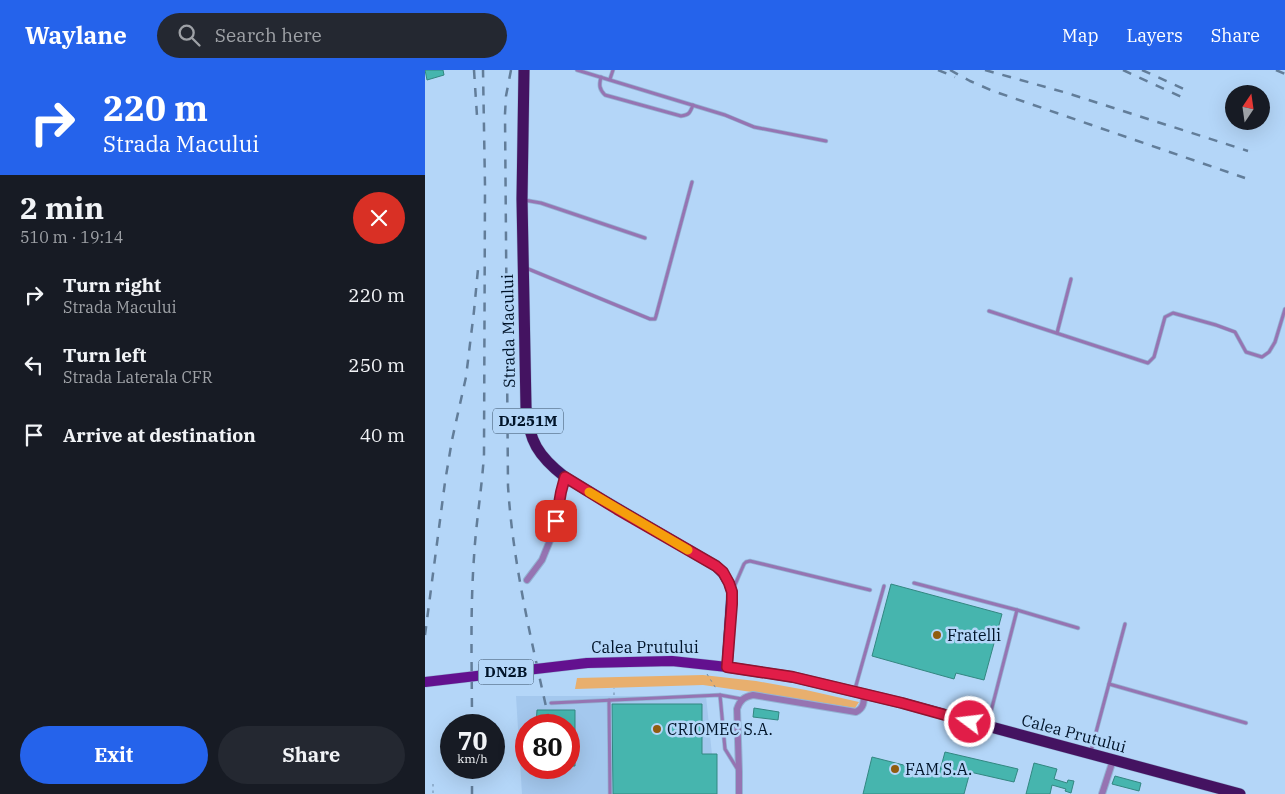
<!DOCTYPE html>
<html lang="en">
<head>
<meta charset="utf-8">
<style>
	:root { --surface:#171b24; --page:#242831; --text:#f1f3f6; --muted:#9ea1a6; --accent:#2563eb }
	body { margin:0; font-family:"IBM Plex Serif",serif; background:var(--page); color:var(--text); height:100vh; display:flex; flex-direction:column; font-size:19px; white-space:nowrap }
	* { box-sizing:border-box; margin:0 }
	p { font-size:16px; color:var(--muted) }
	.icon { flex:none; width:28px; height:28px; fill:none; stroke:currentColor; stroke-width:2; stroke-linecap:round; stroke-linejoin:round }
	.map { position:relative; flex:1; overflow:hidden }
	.details { display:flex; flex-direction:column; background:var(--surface); width:425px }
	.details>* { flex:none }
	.banner { background:#2563eb; color:#fff; overflow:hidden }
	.needle { width:32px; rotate:13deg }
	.tools { position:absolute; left:800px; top:15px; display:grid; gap:10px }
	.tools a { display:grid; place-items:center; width:45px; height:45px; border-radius:50%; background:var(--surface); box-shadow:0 5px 20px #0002; font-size:25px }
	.speed { position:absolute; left:15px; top:644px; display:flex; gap:10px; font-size:25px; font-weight:700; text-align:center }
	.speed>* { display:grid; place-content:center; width:65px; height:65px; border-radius:50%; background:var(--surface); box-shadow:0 5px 20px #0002; line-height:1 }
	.speed small { font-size:12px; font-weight:400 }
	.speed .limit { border:8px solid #d22; background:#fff; color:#111 }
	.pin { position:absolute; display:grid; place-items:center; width:42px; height:42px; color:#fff; margin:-21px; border-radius:10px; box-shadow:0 2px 8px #0006 }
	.me { position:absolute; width:55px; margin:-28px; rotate:285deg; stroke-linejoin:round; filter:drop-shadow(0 0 4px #0008) }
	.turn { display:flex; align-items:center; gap:18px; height:105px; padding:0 20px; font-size:22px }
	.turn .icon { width:65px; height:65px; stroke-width:2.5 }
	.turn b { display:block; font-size:35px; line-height:42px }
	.round { display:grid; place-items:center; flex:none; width:52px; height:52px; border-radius:26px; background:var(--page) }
	.summary { display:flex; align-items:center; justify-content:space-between; height:85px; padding:0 20px }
	h1 { font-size:30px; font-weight:700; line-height:38px }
	.primary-button { display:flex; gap:10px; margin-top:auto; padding:10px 20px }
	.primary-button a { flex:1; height:58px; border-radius:30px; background:var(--accent); color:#fff; font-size:20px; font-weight:700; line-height:58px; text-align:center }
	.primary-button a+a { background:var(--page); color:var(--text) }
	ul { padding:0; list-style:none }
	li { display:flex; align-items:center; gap:15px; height:70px; padding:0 20px }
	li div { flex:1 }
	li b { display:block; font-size:19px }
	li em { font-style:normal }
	header { display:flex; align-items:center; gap:30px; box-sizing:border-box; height:70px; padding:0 25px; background:var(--accent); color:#fff }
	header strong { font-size:24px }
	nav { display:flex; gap:28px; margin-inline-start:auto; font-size:18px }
	.search { width:350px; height:45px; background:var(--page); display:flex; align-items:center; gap:12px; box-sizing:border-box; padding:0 18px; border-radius:28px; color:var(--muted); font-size:19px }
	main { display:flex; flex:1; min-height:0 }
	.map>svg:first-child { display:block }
	.built { fill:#a4c8ee; fill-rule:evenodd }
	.green { fill:#e8af6e }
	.building { fill:#46b5ae; stroke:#338781 }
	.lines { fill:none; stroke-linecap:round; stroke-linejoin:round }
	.lane-casing { stroke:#94b3d3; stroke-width:4.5 }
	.street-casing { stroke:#94b3d3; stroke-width:8 }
	.primary-casing { stroke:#94b3d3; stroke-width:11 }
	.highway-casing { stroke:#94b3d3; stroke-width:12 }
	.path { stroke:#6c88a5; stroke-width:1; stroke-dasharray:2.5 4; stroke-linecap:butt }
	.lane { stroke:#9674b2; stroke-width:3 }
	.street { stroke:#9674b2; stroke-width:6 }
	.primary { stroke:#63118f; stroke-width:10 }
	.highway { stroke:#441361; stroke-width:11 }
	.rail { stroke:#627d99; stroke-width:2.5; stroke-dasharray:9 9; stroke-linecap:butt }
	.primary-bridge-casing { stroke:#94b3d3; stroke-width:11; stroke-linecap:butt }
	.primary-bridge { stroke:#63118f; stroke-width:10 }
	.route-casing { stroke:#92132f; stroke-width:12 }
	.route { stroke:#e11d48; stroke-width:9 }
	.slow { stroke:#f59e0b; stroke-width:9 }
	.poi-dot { fill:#915c10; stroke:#b4d6f8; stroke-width:2 }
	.labels { text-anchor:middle; stroke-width:5; stroke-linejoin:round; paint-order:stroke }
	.shield { fill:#b4d6f8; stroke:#374e67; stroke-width:1 }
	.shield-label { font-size:15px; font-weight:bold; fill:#011429 }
	.street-label { font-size:16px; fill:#011429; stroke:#b4d6f8 }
	.poi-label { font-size:16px; fill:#011429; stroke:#b4d6f8; text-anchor:start }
</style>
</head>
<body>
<header>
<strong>Waylane</strong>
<div class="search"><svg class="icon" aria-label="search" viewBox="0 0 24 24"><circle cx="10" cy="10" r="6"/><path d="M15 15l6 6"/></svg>Search here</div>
<nav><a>Map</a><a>Layers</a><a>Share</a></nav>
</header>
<main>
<section class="details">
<div class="banner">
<div class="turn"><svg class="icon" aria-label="right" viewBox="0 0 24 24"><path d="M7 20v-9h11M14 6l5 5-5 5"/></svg><div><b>220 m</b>Strada Macului</div></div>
</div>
<div class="summary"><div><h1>2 min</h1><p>510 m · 19:14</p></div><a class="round" style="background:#d93025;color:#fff"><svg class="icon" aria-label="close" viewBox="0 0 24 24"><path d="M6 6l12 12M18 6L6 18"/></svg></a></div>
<ul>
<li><svg class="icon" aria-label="right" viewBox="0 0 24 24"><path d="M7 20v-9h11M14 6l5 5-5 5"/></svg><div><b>Turn right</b><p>Strada Macului</p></div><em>220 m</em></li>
<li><svg class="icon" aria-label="left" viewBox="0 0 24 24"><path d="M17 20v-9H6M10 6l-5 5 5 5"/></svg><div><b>Turn left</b><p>Strada Laterala CFR</p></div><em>250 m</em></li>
<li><svg class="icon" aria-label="arrive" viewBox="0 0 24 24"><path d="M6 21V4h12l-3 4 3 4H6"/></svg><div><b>Arrive at destination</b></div><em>40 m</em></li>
</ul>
<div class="primary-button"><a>Exit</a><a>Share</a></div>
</section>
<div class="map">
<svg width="860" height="724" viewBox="0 0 860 724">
	<rect width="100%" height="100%" fill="#b4d6f8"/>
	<path class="built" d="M91 626H281L291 724H97ZM101 655H144V698H101Z"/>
	<path class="green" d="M278 605 331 611 381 620 434 632 430 638 355 626 278 615 150 619 152 608Z"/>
	<g class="building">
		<path d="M0 0H18L19 5 2 10Z"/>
		<path d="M466 514 577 544 559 610 531 603 529 609 447 586Z"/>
		<path d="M187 634H277V684H292V724H188Z"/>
		<path d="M329 638 354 642 353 650 328 647Z"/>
		<path d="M112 640H150V696H144V655H111Z"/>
		<path d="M520 682 593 699 589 712 545 702 539 724H438L447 687 514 704Z"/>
		<path d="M609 693 632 699 629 709 642 713 643 710 649 711 646 723 640 721 641 719 627 715 625 724H601Z"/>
		<path d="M690 706 716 713 714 721 687 714Z"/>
	</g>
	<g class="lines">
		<g class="lane-casing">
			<g id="lane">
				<path d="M152 0 300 45 329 57 401 71"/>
				<path d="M176 7C174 15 174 19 180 25L256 46C264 45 265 43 268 35"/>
				<path d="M185 9 188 0"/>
				<path d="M99 130 116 133 220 168"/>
				<path d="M101 198 225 249H230L231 246 267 112"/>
				<path d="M564 241 723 293 729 287 740 247 748 243 791 255 810 262 821 282 837 287 844 282 850 272 860 239"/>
				<path d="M632 263 646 209"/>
				<path d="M489 513 592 540 653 558"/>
				<path d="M309 517 319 494 321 492 325 491 445 520"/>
				<path d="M684 614 821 653"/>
				<path d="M430 619 459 516"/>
				<path d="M295 625 300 679 313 700"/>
				<path d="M184 630 185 724"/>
				<path d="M126 633 295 625 317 629"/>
				<path d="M563 653 592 540"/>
				<path d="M666 681 700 554"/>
			</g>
		</g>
		<g class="street-casing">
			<g id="street">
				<path d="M102 510 117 490 126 468 140 407"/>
				<path d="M314 724V702L312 639C315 630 319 627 328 625L431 642C439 638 439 632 439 624"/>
				<path d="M677 724 688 690"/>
			</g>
		</g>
		<g class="primary-casing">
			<path id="primary" d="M162 593 247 591 302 597"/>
		</g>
		<g class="highway-casing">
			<path id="highway" d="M99 0 97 129 101 337C104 371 113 386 140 407L178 430 291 496 298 503 304 513 307 522 302 597 368 607 477 633 815 724"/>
		</g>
		<g class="path">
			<path d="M282 604 292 620"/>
			<path d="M189 625V618"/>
			<path d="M8 714V724"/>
		</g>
		<use href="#lane" class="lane"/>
		<use href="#street" class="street"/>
		<use href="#primary" class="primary"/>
		<use href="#highway" class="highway"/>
		<g class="rail">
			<path d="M49 0 52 46"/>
			<path d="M86 0 81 26 80 44 83 416C88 497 108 576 125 655"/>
			<path d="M513 0 530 7"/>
			<path d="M525 0 545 11 568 21 820 108"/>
			<path d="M560 0 642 23 823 81"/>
			<path d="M698 0 761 29"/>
			<path d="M717 0 761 20"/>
			<path d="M851 0 860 4"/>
			<path d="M0 565 20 412 27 370 41 307 49 241 53 199"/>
			<path d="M47 655C47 599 45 543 49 487 51 452 57 418 59 384L60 116 58 0"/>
			<path d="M47 698V724"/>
		</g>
		<g class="primary-bridge-casing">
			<path id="primary-bridge" d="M0 612 162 593"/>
		</g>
		<use href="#primary-bridge" class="primary-bridge"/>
	</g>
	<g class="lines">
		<g class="route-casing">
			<path id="route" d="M131 451 136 422 140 407 192 439 291 496 298 502 304 513 307 522V534L302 597 368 607 477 633 545 652"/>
		</g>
		<use href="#route" class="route"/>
		<path class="slow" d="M164 422 263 480"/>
	</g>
	<g class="poi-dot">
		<circle cx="512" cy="565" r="5"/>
		<circle cx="232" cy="659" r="5"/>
		<circle cx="470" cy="699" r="5"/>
	</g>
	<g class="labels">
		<g class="shield">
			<rect x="68" y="338.5" width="70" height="25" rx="4"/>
			<rect x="53.5" y="589.5" width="55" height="25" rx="4"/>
		</g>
		<g class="shield-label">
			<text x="103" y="356">DJ251M</text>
			<text x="81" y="607">DN2B</text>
		</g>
		<g class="street-label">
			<text transform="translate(83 261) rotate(-91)" y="6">Strada Macului</text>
			<text x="220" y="583">Calea Prutului</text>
			<text transform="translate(649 663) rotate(15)" y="6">Calea Prutului</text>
		</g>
		<g class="poi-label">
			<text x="522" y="571">Fratelli</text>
			<text x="242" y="665">CRIOMEC S.A.</text>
			<text x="480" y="705">FAM S.A.</text>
		</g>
	</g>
</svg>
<div class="tools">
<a><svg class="needle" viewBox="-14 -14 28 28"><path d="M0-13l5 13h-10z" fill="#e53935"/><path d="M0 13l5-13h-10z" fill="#9ea1a6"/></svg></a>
</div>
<div class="speed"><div>70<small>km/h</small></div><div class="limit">80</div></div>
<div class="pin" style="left:131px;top:451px;background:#d93025"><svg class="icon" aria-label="arrive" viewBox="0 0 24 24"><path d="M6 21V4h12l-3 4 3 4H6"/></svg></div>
<svg class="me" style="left:545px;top:652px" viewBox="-20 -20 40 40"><circle r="17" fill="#e11d48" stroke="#fff" stroke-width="3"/><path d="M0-11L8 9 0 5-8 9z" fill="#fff"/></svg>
</div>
</main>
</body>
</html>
